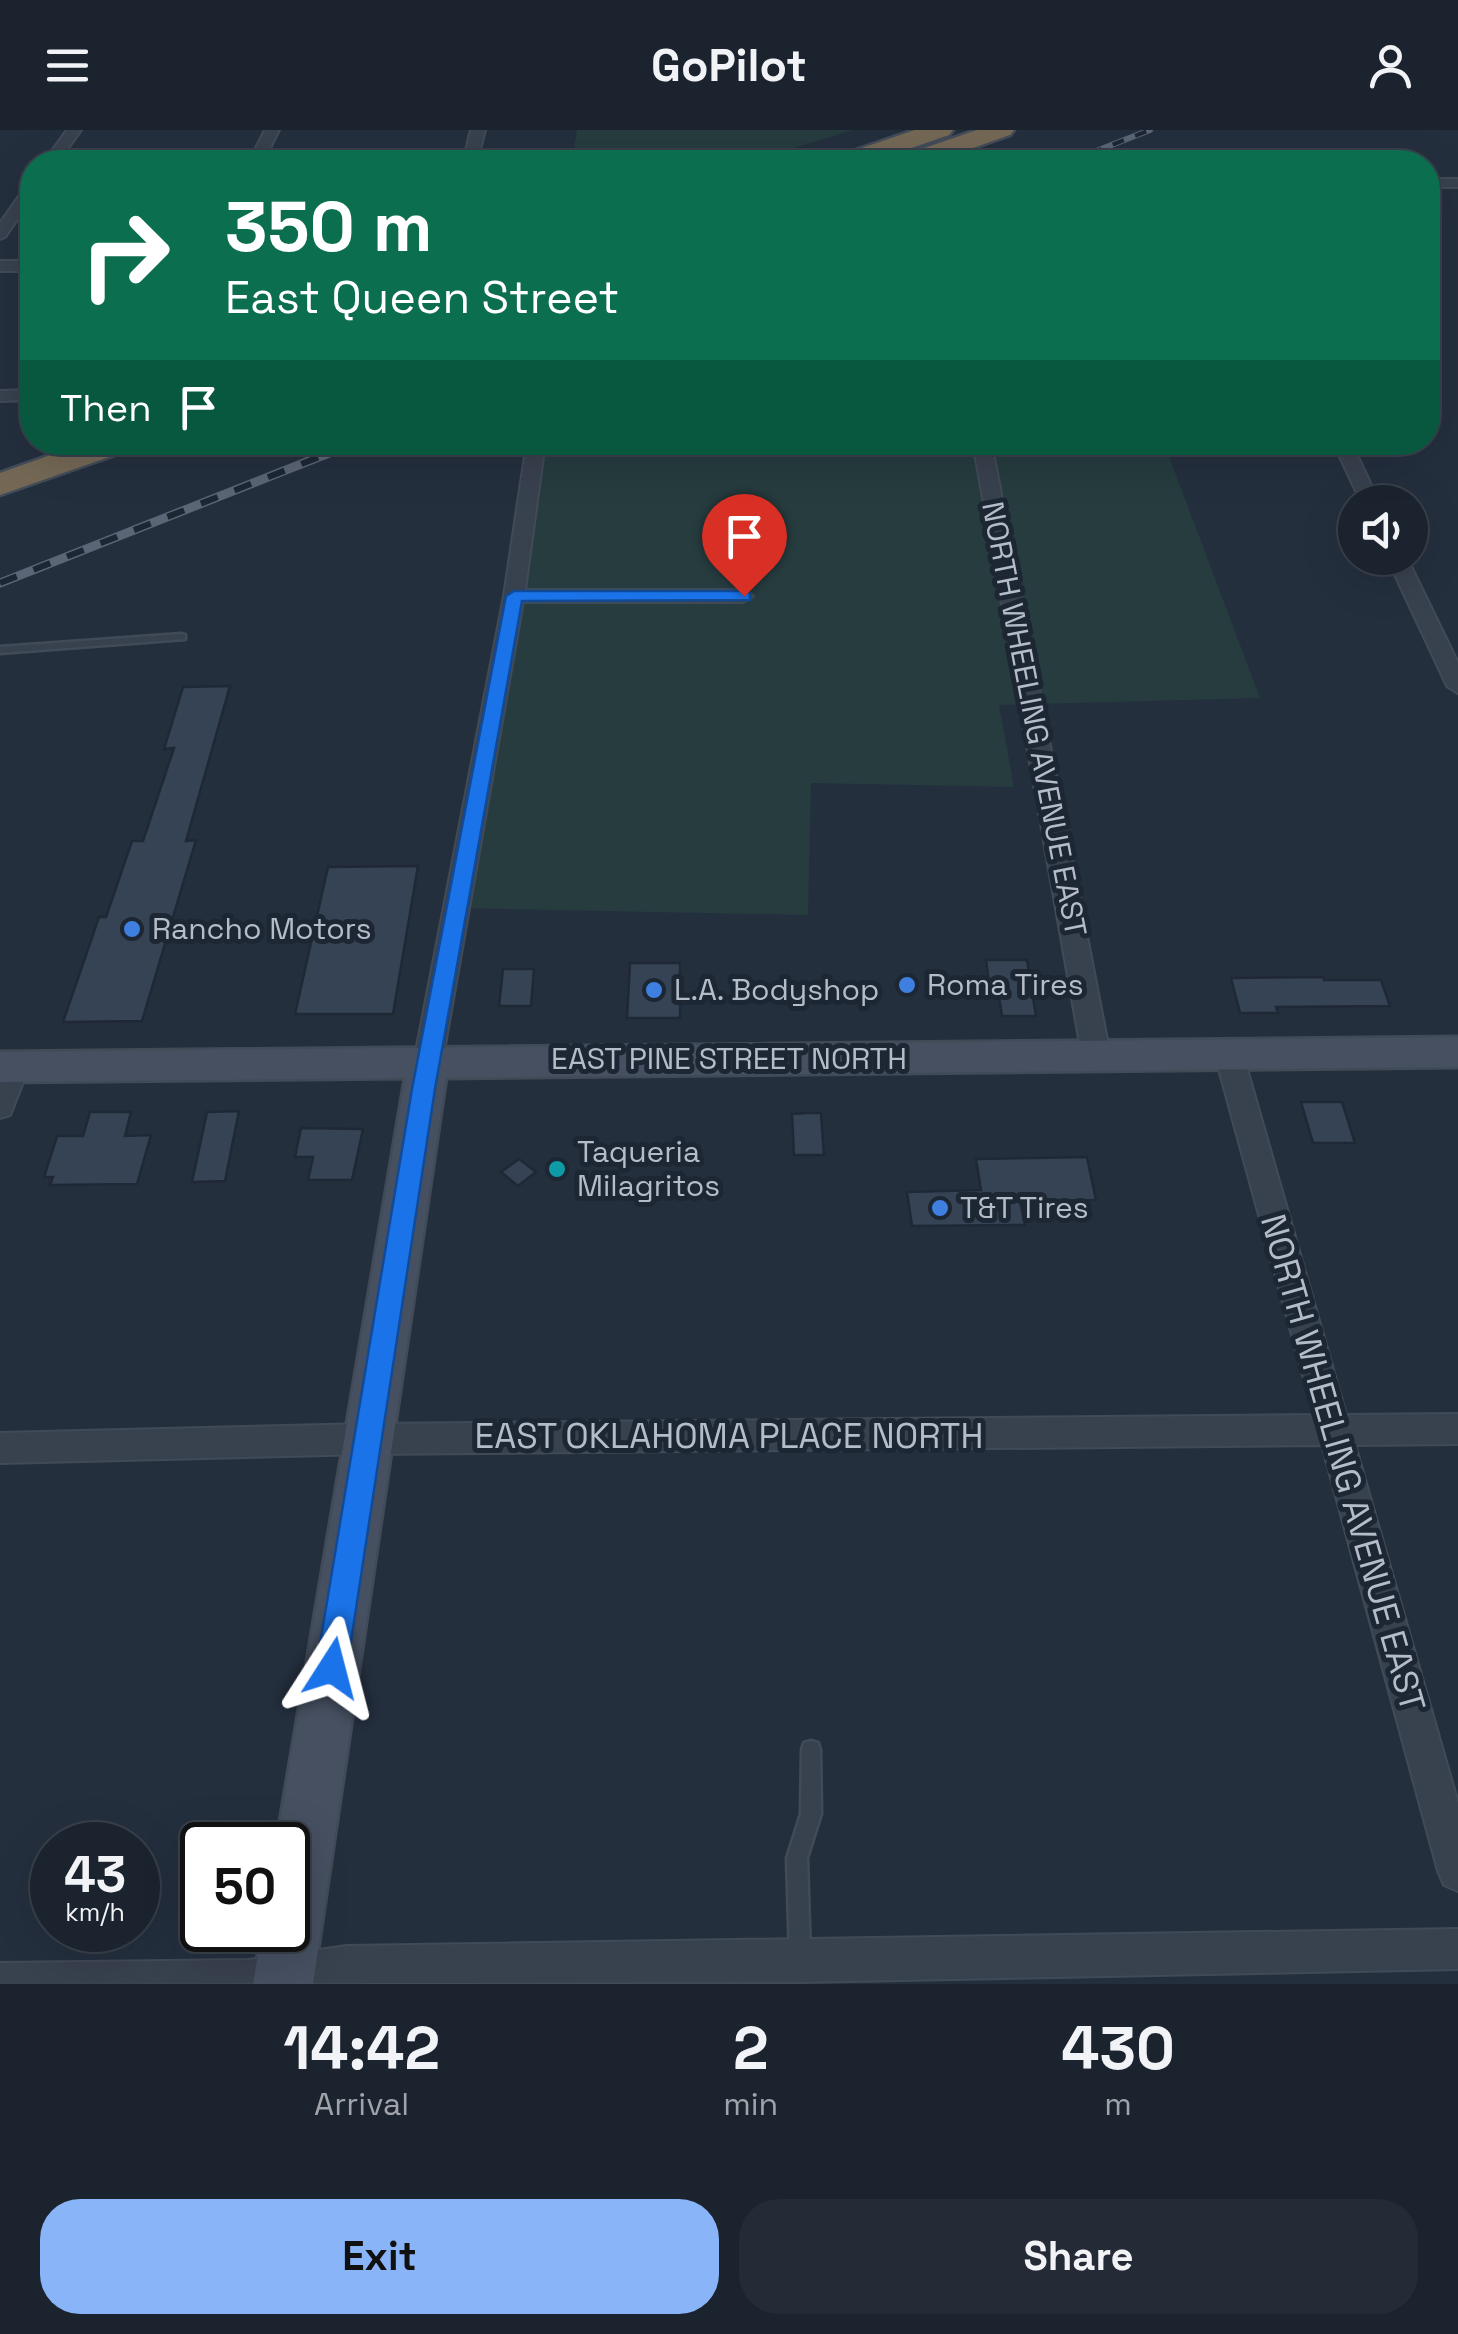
<!DOCTYPE html>
<html lang="en">
<head>
<meta charset="utf-8">
<style>
	:root { --surface:#1b232e; --page:#242b36; --text:#f1f3f6; --muted:#a0a4aa; --line:#39404a; --accent:#8ab4f8 }
	body { margin:0; font-family:"Space Grotesk",sans-serif; background:var(--page); color:var(--text); height:100vh; display:flex; flex-direction:column; font-size:38px; white-space:nowrap }
	* { box-sizing:border-box; margin:0 }
	p { font-size:32px; color:var(--muted) }
	.icon { flex:none; width:55px; height:55px; fill:none; stroke:currentColor; stroke-width:2; stroke-linecap:round; stroke-linejoin:round }
	.map { position:relative; height:1854px; overflow:hidden }
	.side { display:flex; flex-direction:column; background:var(--surface); flex:1 }
	.side>* { flex:none }
	.banner { position:absolute; left:20px; top:20px; width:1420px; height:305px; border-radius:40px; box-shadow:0 10px 40px #0002,0 0 0 2px var(--line); background:#0b6e4f; color:#fff; overflow:hidden }
	.tools { position:absolute; left:1338px; top:355px; display:grid; gap:20px }
	.tools a { display:grid; place-items:center; width:90px; height:90px; border-radius:50%; background:var(--surface); box-shadow:0 10px 40px #0002,0 0 0 2px var(--line); font-size:50px }
	.speed { position:absolute; left:30px; top:1692px; display:flex; gap:20px; font-size:50px; font-weight:700; text-align:center }
	.speed>* { display:grid; place-content:center; width:130px; height:130px; border-radius:50%; background:var(--surface); box-shadow:0 10px 40px #0002,0 0 0 2px var(--line); line-height:1 }
	.speed small { font-size:25px; font-weight:400 }
	.speed .limit { border:5px solid #111; border-radius:15px; background:#fff; color:#111 }
	.pin { position:absolute; display:grid; place-items:center; width:85px; height:85px; color:#fff; margin:-102px -42px; border-radius:50% 50% 50% 0; rotate:-45deg; box-shadow:0 0 10px #0007 }
	.pin .icon { rotate:45deg }
	.me { position:absolute; width:110px; margin:-55px; rotate:9deg; stroke-linejoin:round; filter:drop-shadow(0 0 8px #0008) }
	.turn { display:flex; align-items:center; gap:35px; height:210px; padding:0 40px; font-size:45px }
	.turn .icon { width:130px; height:130px; stroke-width:2.5 }
	.turn b { display:block; font-size:70px; line-height:85px }
	.then { display:flex; align-items:center; height:95px; padding:0 40px; background:#0003; gap:20px; font-size:38px }
	.eta { display:flex; justify-content:space-evenly; align-items:center; height:170px; text-align:center }
	.eta b { font-size:60px; font-weight:700; line-height:70px }
	.button { display:flex; gap:20px; margin-top:auto; padding:20px 40px }
	.button a { flex:1; height:115px; border-radius:40px; background:var(--accent); color:#111; font-size:40px; font-weight:700; line-height:115px; text-align:center }
	.button a+a { background:var(--page); color:var(--text) }
	header { display:flex; justify-content:space-between; align-items:center; height:130px; padding:0 40px; background:var(--surface); font-size:45px; font-weight:700 }
	.map>svg:first-child { display:block }
	.green { fill:#263c3f }
	.building { fill:#364354; stroke:#1f2835; stroke-width:2.5 }
	.lines { fill:none; stroke-linecap:round; stroke-linejoin:round }
	.lane-casing { stroke:#414a57; stroke-width:5 }
	.street-casing { stroke:#414a57; stroke-width:4 }
	.secondary-casing { stroke:#414a57; stroke-width:5 }
	.highway-casing { stroke:#434c59; stroke-width:5 }
	.lane { fill:#38414e; fill-rule:evenodd }
	.street { fill:#38414e; fill-rule:evenodd }
	.secondary { fill:#465061; fill-rule:evenodd }
	.highway { fill:#746855; fill-rule:evenodd }
	.rail-far1-casing { stroke:#5a6575; stroke-width:6 }
	.rail-casing { stroke:#5a6575; stroke-width:9 }
	.rail-far1 { stroke:#1d2633; stroke-width:4; stroke-dasharray:12; stroke-linecap:butt }
	.rail { stroke:#1d2633; stroke-width:6; stroke-dasharray:18; stroke-linecap:butt }
	.route { fill:#1a73e8; stroke:#114b97; stroke-width:2.5 }
	.shop-dot { fill:#3f7fe0; stroke:#1d2633; stroke-width:4 }
	.culture-dot { fill:#0f9aa8; stroke:#1d2633; stroke-width:4 }
	.labels { text-anchor:middle; stroke-width:10; stroke-linejoin:round; paint-order:stroke }
	.street-label { font-size:30px; fill:#b4bcc9; stroke:#1d2633 }
	.poi-label { font-size:30px; fill:#b4bcc9; stroke:#1d2633; text-anchor:start }
	.near-street-label { font-size:35px; fill:#b4bcc9; stroke:#1d2633 }
</style>
</head>
<body>
<header><svg class="icon" aria-label="menu" viewBox="0 0 24 24"><path d="M4 6h16M4 12h16M4 18h16"/></svg>GoPilot<svg class="icon" aria-label="person" viewBox="0 0 24 24"><circle cx="12" cy="8" r="4"/><path d="M4 21q1-7 8-7t8 7"/></svg></header>
<div class="map">
<svg width="1458" height="1854" viewBox="0 0 1458 1854">
	<rect width="100%" height="100%" fill="#242f3e"/>
	<g class="green">
		<path d="M577 0H853L747 32H572Z"/>
		<path d="M536 313H1164L1260 568 999 575 1014 657 811 653 808 785 456 778Z"/>
	</g>
	<g class="building">
		<path d="M230 556 186 711 196 710 142 891 63 892 99 787H106L132 711H143L174 618 164 619 183 557Z"/>
		<path d="M418 736 393 884H295L328 737Z"/>
		<path d="M986 830H1027L1036 886H1002L997 854H989Z"/>
		<path d="M630 833H680V888H627Z"/>
		<path d="M503 839H534L531 876H499Z"/>
		<path d="M1323 847 1324 850H1381L1390 876 1276 877 1278 883H1240L1231 848Z"/>
		<path d="M1301 972H1342L1355 1013H1313Z"/>
		<path d="M239 981 225 1051 192 1052 207 982Z"/>
		<path d="M90 982H131L125 1006 151 1005 137 1054 50 1055 53 1047H44L57 1006H83Z"/>
		<path d="M807 983H821L824 1025H794L792 984Z"/>
		<path d="M301 998 363 999 352 1050H308L313 1027H295Z"/>
		<path d="M1087 1027 1096 1070 1020 1071 1025 1095 912 1096 907 1062 981 1060 976 1029Z"/>
		<path d="M519 1029 536 1042 518 1056 501 1042Z"/>
	</g>
	<g class="lines">
		<g class="lane-casing">
			<g id="lane">
				<path d="M181 504 185 505V509L0 523V517Z"/>
				<path d="M811 1611 818 1613 820 1620 821 1684 807 1728 810 1827 807 1834 800 1837 793 1834 790 1827 787 1728 801 1684 802 1620 804 1613Z"/>
			</g>
		</g>
		<g class="street-casing">
			<g id="street">
				<path d="M67 0H81L58 32H44Z"/>
				<path d="M265 0H279L263 32H249Z"/>
				<path d="M471 0H485L477 32H463Z"/>
				<rect x="1428" y="49" width="30" height="8"/>
				<path d="M32 54V68L5 107 0 109V93L27 55Z"/>
				<rect x="0" y="131" width="32" height="10"/>
				<path d="M32 260V270L0 271V261Z"/>
				<path d="M527 312H545L525 460H743L753 466 743 472H523L442 932 438 939 428 942 418 939 414 932 504 466Z"/>
				<path d="M973 312H991L1110 925 1106 932 1096 935 1086 932 1082 925Z"/>
				<path d="M1333 312H1351L1379 372H1361Z"/>
				<path d="M1387 428H1407L1458 533V563L1447 556Z"/>
				<path d="M1229 915 1239 918 1243 925 1346 1285 1458 1284V1314L1355 1315 1458 1673V1761L1444 1755 1438 1741 1322 1315 367 1324 0 1333V1303L367 1294 1314 1285 1215 925 1219 918Z"/>
				<path d="M15 927 25 930 29 937 10 985 0 988V940L5 930Z"/>
				<path d="M1458 1799V1839L800 1852 0 1854V1833L248 1830 347 1816Z"/>
			</g>
		</g>
		<g class="secondary-casing">
			<path id="secondary" d="M1458 907V937L446 948 313 1854H253L262 1800H288V1715H276L405 948 0 952V922Z"/>
		</g>
		<g class="highway-casing">
			<g id="highway">
				<path d="M915 0H953L949 5 871 32H834L838 26Z"/>
				<path d="M977 0H1014L1010 5 933 32H897L901 26Z"/>
				<path d="M87 312H136L132 319 0 365V343Z"/>
			</g>
		</g>
		<use href="#lane" class="lane"/>
		<use href="#street" class="street"/>
		<use href="#secondary" class="secondary"/>
		<use href="#highway" class="highway"/>
		<g class="rail-far1-casing">
			<path id="rail-far1" d="M1068 32 1150 0"/>
		</g>
		<g class="rail-casing">
			<path id="rail" d="M0 453 357 312"/>
		</g>
		<use href="#rail-far1" class="rail-far1"/>
		<use href="#rail" class="rail"/>
	</g>
	<path class="route" d="M744 461 750 463V470L522 471 435 959 347 1538 342 1549 332 1553 321 1549 316 1538 412 959 506 466 514 461Z"/>
	<g class="shop-dot">
		<circle cx="132" cy="799" r="10"/>
		<circle cx="907" cy="855" r="10"/>
		<circle cx="654" cy="860" r="10"/>
		<circle cx="940" cy="1078" r="10"/>
	</g>
	<circle class="culture-dot" cx="557" cy="1039" r="10"/>
	<g class="labels">
		<g class="street-label">
			<text transform="translate(1034 589) rotate(79)" y="10">NORTH WHEELING AVENUE EAST</text>
			<text x="729" y="939">EAST PINE STREET NORTH</text>
		</g>
		<g class="poi-label">
			<text x="152" y="809">Rancho Motors</text>
			<text x="927" y="865">Roma Tires</text>
			<text x="674" y="870">L.A. Bodyshop</text>
			<text x="577" y="1032">Taqueria<tspan x="577" dy="34">Milagritos</tspan></text>
			<text x="960" y="1088">T&amp;T Tires</text>
		</g>
		<g class="near-street-label">
			<text x="729" y="1318">EAST OKLAHOMA PLACE NORTH</text>
			<text transform="translate(1343 1333) rotate(74)" y="12">NORTH WHEELING AVENUE EAST</text>
		</g>
	</g>
</svg>
<div class="tools">
<a><svg class="icon" aria-label="sound" viewBox="0 0 24 24"><path d="M4 9h4l5-4v14l-5-4H4zM17 9q2 3 0 6"/></svg></a>
</div>
<div class="speed"><div>43<small>km/h</small></div><div class="limit">50</div></div>
<div class="pin" style="left:744px;top:466px;background:#d93025"><svg class="icon" aria-label="arrive" viewBox="0 0 24 24"><path d="M6 21V4h12l-3 4 3 4H6"/></svg></div>
<svg class="me" style="left:332px;top:1538px" viewBox="-20 -20 40 40"><path d="M0-17L14 15 0 8-14 15z" fill="#1a73e8" stroke="#fff" stroke-width="4"/></svg>
<div class="banner">
<div class="turn"><svg class="icon" aria-label="right" viewBox="0 0 24 24"><path d="M7 20v-9h11M14 6l5 5-5 5"/></svg><div><b>350 m</b>East Queen Street</div></div>
<div class="then">Then<svg class="icon" aria-label="arrive" viewBox="0 0 24 24"><path d="M6 21V4h12l-3 4 3 4H6"/></svg></div>
</div>
</div>
<section class="side">
<div class="eta">
<div><b>14:42</b><p>Arrival</p></div>
<div><b>2</b><p>min</p></div>
<div><b>430</b><p>m</p></div>
</div>
<div class="button"><a>Exit</a><a>Share</a></div>
</section>
</body>
</html>
